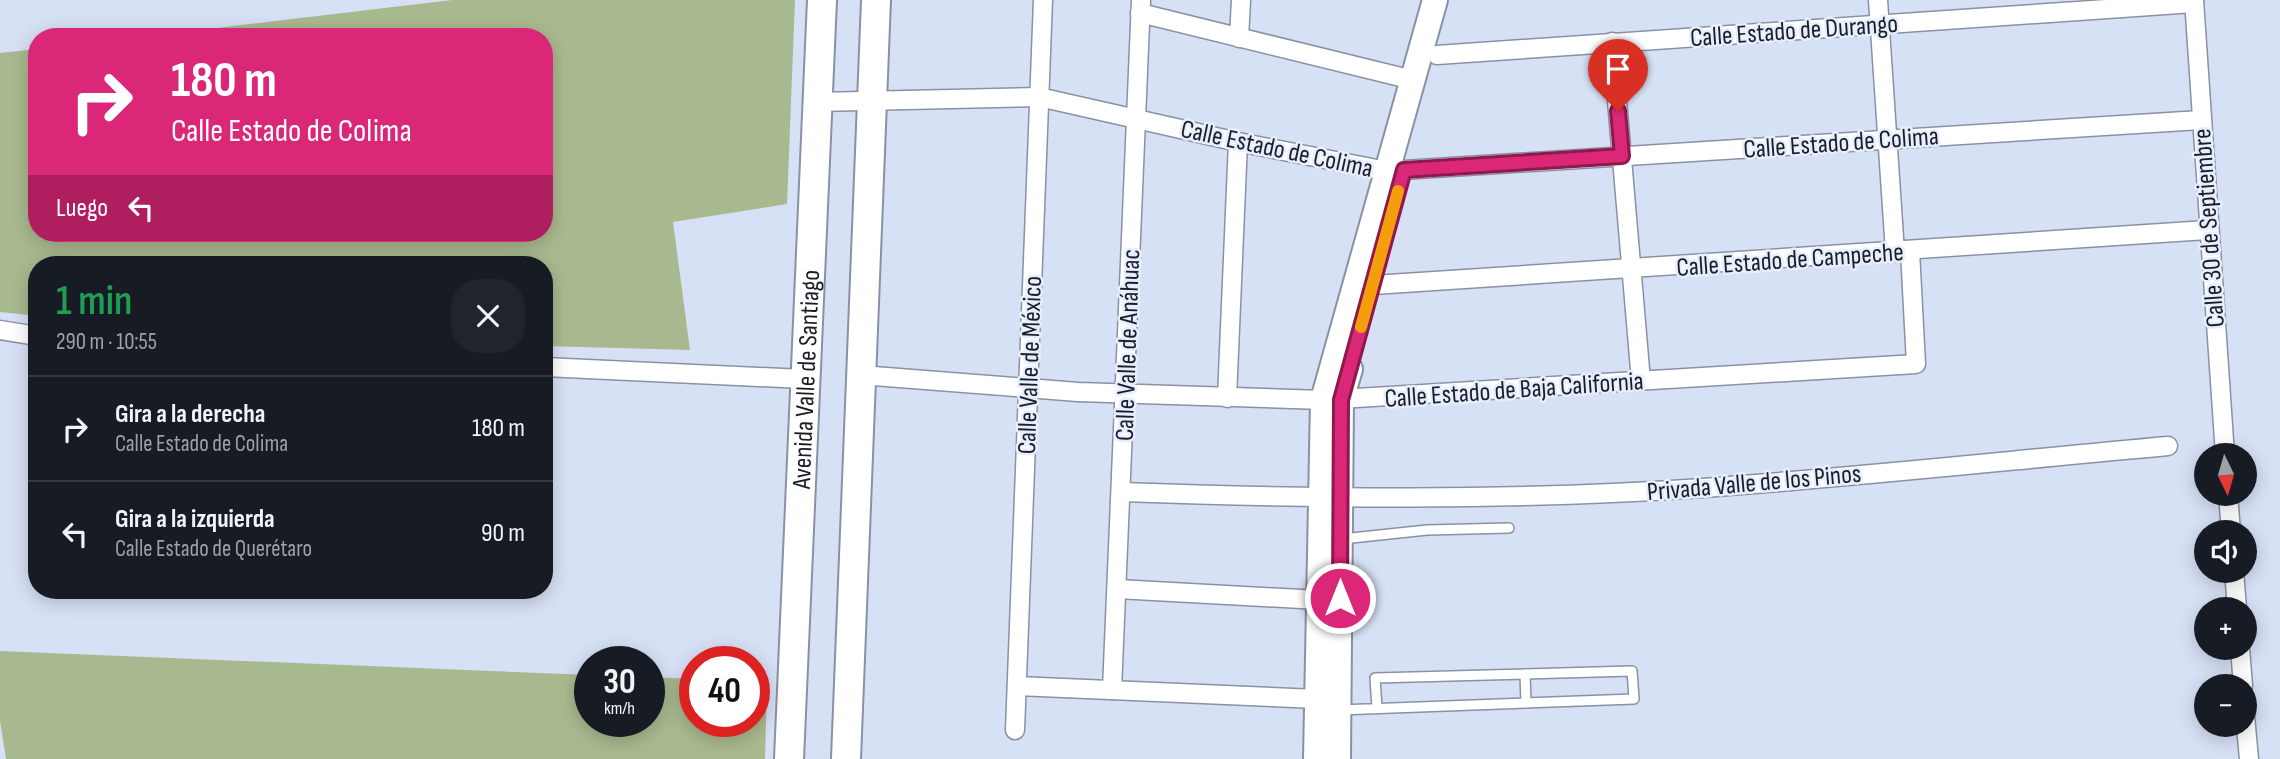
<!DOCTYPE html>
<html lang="es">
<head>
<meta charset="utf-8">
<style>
	:root { --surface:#171b24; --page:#20242c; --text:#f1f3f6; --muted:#9ea1a6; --line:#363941 }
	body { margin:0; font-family:"Sofia Sans Condensed",sans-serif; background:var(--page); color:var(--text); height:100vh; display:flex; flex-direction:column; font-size:26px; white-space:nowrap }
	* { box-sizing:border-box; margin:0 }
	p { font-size:23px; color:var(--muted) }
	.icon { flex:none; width:38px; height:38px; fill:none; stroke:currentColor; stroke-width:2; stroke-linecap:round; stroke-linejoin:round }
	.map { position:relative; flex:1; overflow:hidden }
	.details { position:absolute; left:28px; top:256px; width:525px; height:343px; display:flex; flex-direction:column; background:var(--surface); border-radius:28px; box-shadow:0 4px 18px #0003 }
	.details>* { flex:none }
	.hud { position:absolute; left:28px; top:28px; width:525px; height:214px; border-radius:28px; box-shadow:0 4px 18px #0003; background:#db2777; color:#fff; overflow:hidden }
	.needle { width:46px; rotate:175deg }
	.controls { position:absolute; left:2194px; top:443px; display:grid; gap:14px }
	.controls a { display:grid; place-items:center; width:63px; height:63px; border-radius:50%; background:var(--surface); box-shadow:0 4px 18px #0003; font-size:35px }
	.speed { position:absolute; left:574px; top:646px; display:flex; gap:14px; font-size:35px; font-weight:700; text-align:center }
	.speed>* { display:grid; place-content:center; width:91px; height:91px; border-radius:50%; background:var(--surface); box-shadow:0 4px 18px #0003; line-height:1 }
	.speed small { font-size:18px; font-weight:400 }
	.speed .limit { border:10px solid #d22; background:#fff; color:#111 }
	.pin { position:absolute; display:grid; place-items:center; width:60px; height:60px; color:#fff; margin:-72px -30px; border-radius:50% 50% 50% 0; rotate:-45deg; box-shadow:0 0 7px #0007 }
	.pin .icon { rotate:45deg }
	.me { position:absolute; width:77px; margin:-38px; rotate:0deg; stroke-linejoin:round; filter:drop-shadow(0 0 5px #0008) }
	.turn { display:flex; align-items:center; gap:24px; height:147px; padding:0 28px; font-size:32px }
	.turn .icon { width:91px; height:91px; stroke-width:2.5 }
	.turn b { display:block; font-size:49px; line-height:60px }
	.then { display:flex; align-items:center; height:66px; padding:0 28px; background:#0003; gap:14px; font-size:26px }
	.round { display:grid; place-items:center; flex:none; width:74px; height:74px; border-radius:28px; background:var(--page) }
	.overview { display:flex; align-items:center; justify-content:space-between; height:119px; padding:0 28px }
	h1 { font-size:42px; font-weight:600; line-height:52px; color:#1e9e55 }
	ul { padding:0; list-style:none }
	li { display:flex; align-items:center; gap:21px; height:105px; padding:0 28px; border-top:2px solid var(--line) }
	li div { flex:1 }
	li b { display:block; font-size:26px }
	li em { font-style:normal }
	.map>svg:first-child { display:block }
	.green { fill:#a9b98f }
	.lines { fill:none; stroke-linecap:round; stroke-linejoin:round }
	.lane-casing { stroke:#8991a4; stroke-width:12 }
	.street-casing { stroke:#8991a4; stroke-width:21 }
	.secondary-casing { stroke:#8991a4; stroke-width:28 }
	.primary-casing { stroke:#8991a4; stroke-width:32 }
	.lane { stroke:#fff; stroke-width:9 }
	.street { stroke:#fff; stroke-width:18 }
	.secondary { stroke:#fff; stroke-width:24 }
	.primary { stroke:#fff; stroke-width:28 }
	.route-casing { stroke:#8e194d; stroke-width:18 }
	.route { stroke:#db2777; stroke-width:12 }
	.slow { stroke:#f59e0b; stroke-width:12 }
	.labels { text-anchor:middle; stroke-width:5; stroke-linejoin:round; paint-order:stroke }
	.street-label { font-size:26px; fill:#1b1e25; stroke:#e6eeff }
</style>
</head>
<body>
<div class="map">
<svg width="2280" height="759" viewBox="0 0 2280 759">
	<rect width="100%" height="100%" fill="#d7e1f5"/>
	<g class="green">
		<path d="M452 0H795L787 204 673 222 690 350 544 346V264H37V316L0 312V53L37 49V233H544V37H141Z"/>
		<path d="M0 651 590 675V721H649V677L695 679V721H754V681L767 682 765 759H6L0 721Z"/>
	</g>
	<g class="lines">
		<g class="lane-casing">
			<g id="lane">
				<path d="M1342 539 1427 530 1509 528"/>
				<path d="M1525 674 1526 703"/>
				<path d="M1339 710 1634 699 1632 671 1375 678 1377 708"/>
			</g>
		</g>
		<g class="street-casing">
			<g id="street">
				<path d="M1878 0 1895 252"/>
				<path d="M2194 0 2225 455"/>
				<path d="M1140 13 1413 80"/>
				<path d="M1239 38 1241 0"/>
				<path d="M1612 42 1641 381"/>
				<path d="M1437 55 2194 3"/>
				<path d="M817 102 1039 97 1238 142 1387 171 2201 120"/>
				<path d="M1373 285 2207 230"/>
				<path d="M0 330 37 336"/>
				<path d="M544 367 804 379"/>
				<path d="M861 375 1078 392 1323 400 1916 364 1910 251"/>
				<path d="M1227 398 1238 142"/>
				<path d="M1121 492C1315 499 1509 501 1703 488 1858 477 2013 460 2168 446"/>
				<path d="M2228 494 2231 532"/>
				<path d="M2234 570 2237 609"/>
				<path d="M1117 589 1319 600"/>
				<path d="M2240 648 2243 686"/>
				<path d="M1017 686 1317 699"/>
				<path d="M1112 690 1141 0"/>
				<path d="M2245 716 2249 759"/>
				<path d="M1015 730 1043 0"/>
			</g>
		</g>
		<g class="secondary-casing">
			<g id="secondary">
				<path d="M1316 759 1323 400 1435 0"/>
				<path d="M1338 759 1341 400 1350 369"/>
			</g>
		</g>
		<g class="primary-casing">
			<g id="primary">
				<path id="s1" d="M789 759 822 0"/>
				<path d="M846 759 876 0"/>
			</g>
		</g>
		<use href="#lane" class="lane"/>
		<use href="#street" class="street"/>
		<use href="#secondary" class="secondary"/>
		<use href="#primary" class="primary"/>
	</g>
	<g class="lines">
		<g class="route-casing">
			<path id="route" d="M1340 598 1341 400 1404 170 1622 156 1618 111"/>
		</g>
		<use href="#route" class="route"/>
		<path class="slow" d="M1361 327 1398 191"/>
	</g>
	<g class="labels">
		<g class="street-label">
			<text transform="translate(1794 30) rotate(-4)" y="9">Calle Estado de Durango</text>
			<text transform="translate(1841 142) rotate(-4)" y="9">Calle Estado de Colima</text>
			<text transform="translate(1277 148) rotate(12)" y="9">Calle Estado de Colima</text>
			<text transform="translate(2208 228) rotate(-94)" y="9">Calle 30 de Septiembre</text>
			<text transform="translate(1790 259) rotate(-4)" y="9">Calle Estado de Campeche</text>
			<text transform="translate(1127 345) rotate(-88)" y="9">Calle Valle de Anáhuac</text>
			<text transform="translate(1029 365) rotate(-88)" y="9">Calle Valle de México</text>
			<text dy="9" stroke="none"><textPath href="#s1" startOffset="380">Avenida Valle de Santiago</textPath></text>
			<text transform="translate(1514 389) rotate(-4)" y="9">Calle Estado de Baja California</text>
			<text transform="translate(1754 482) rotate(-5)" y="9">Privada Valle de los Pinos</text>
		</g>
	</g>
</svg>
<div class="controls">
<a><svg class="needle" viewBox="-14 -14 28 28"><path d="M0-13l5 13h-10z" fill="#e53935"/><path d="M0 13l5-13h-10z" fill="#9ea1a6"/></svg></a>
<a><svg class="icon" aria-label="sound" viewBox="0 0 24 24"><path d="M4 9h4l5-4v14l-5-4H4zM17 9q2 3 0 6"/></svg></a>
<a>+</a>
<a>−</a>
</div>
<div class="speed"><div>30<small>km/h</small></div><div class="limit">40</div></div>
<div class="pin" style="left:1618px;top:111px;background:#d93025"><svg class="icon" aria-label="arrive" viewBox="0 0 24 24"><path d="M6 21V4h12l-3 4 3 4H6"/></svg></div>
<svg class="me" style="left:1340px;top:598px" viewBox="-20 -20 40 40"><circle r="17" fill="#db2777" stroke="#fff" stroke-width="3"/><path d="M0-11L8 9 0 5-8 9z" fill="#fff"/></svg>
<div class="hud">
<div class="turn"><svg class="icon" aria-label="right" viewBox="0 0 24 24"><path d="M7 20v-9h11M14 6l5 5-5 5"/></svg><div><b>180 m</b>Calle Estado de Colima</div></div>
<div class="then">Luego<svg class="icon" aria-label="left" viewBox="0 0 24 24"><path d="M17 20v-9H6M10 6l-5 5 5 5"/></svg></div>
</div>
<section class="details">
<div class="overview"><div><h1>1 min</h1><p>290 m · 10:55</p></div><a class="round"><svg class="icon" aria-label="close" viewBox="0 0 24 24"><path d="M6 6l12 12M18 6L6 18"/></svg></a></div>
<ul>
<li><svg class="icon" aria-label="right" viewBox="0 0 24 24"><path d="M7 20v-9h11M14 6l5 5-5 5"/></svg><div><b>Gira a la derecha</b><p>Calle Estado de Colima</p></div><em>180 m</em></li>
<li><svg class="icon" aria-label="left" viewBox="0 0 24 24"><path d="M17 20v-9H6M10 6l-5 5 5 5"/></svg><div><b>Gira a la izquierda</b><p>Calle Estado de Querétaro</p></div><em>90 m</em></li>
</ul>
</section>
</div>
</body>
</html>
